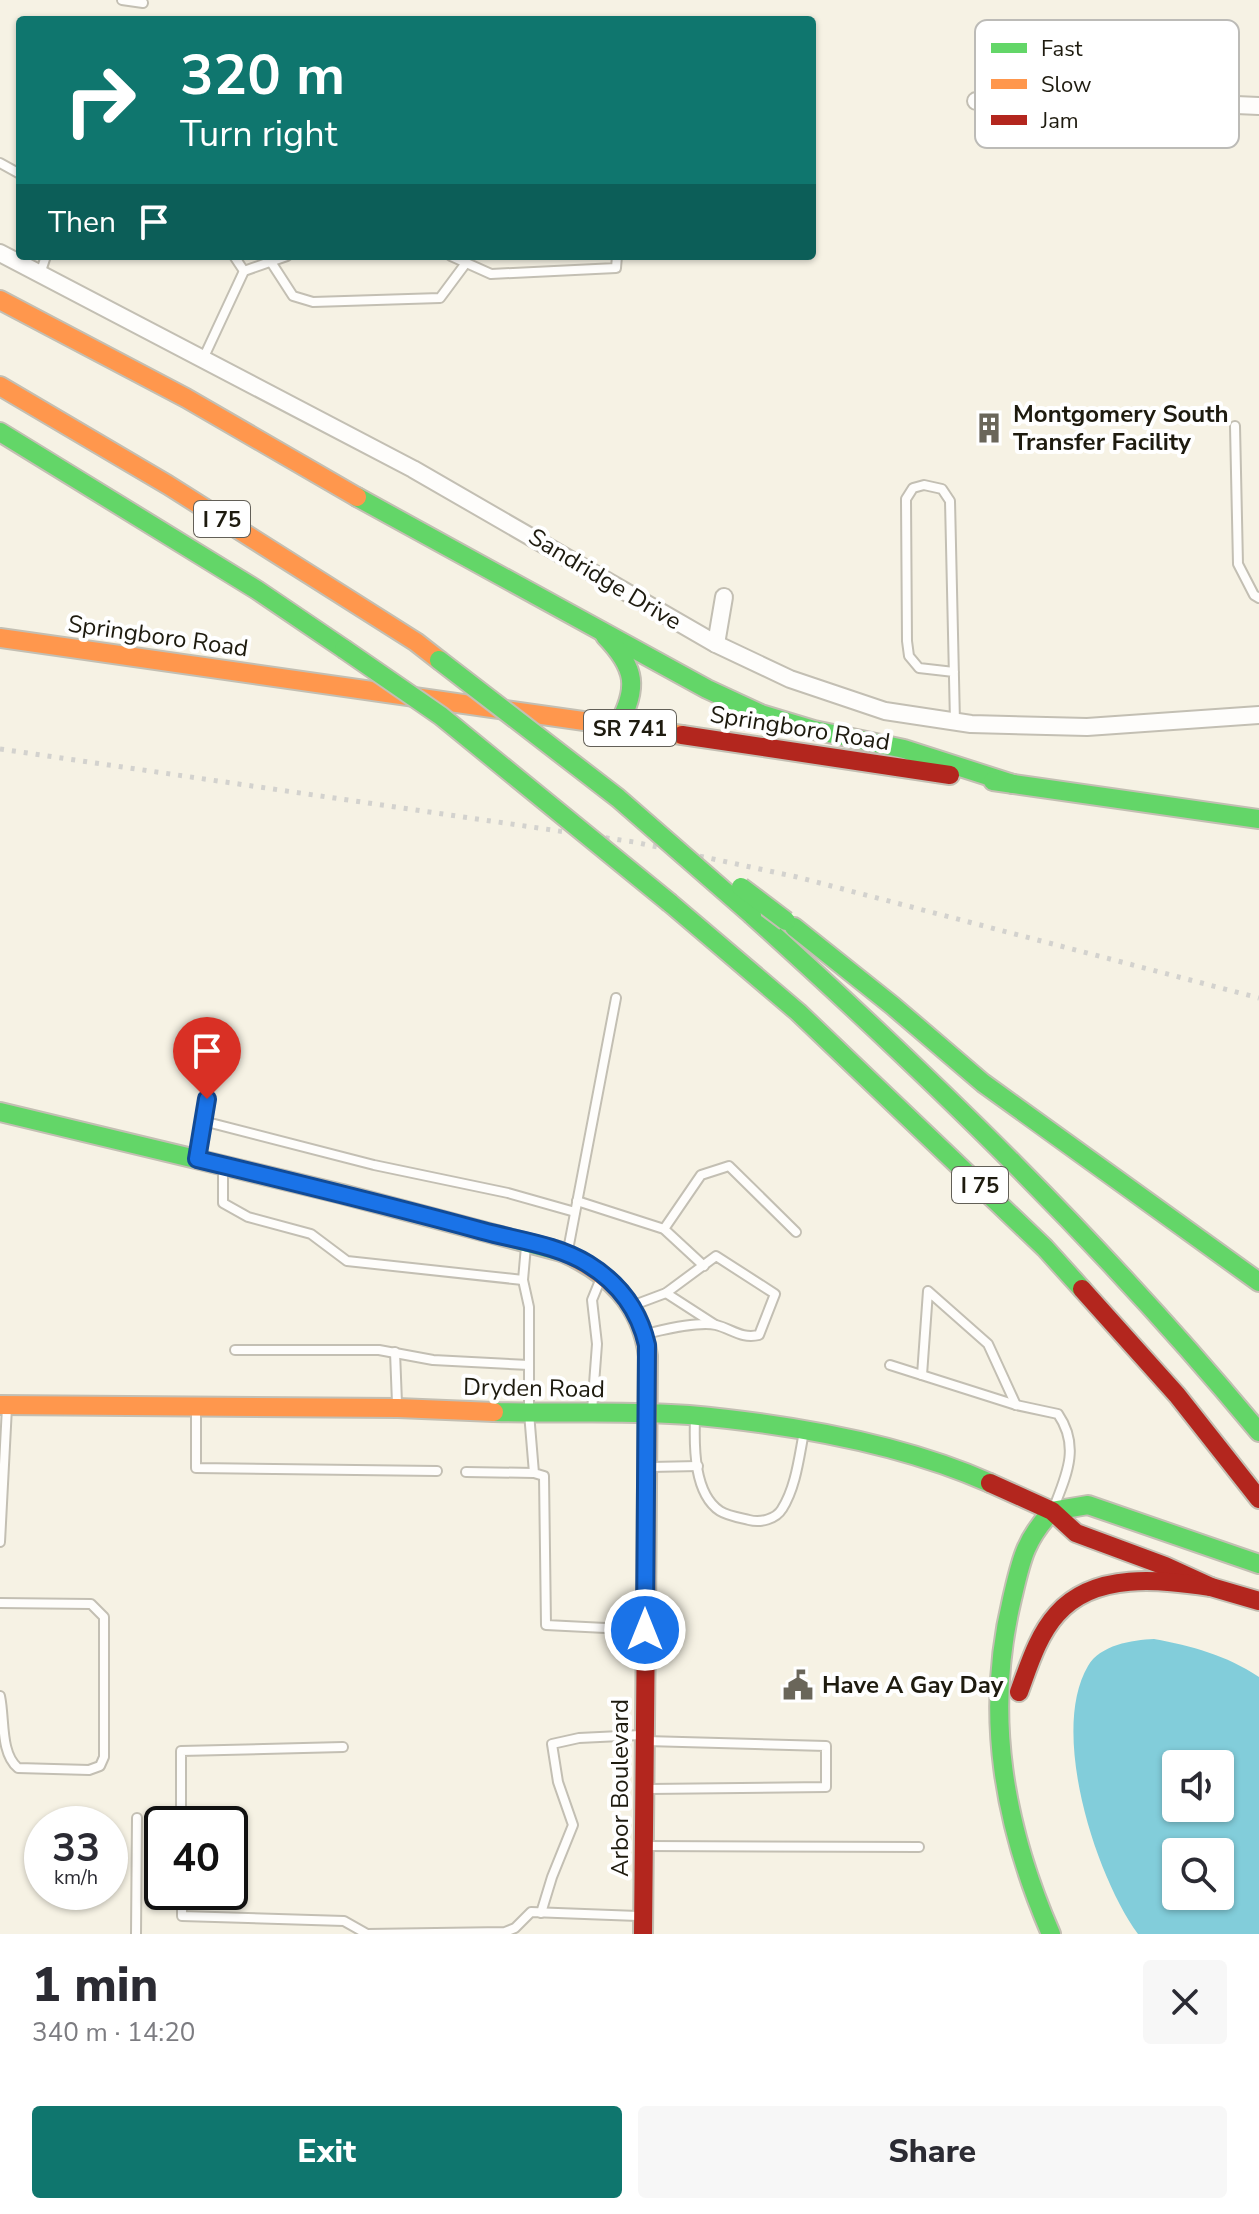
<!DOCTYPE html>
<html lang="en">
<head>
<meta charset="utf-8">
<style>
	:root { --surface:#fff; --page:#f7f7f7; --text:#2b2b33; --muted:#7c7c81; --accent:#0f766e }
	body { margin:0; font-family:"Nunito Sans",sans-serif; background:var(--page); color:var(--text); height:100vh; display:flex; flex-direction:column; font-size:30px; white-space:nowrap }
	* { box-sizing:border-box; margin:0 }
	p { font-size:26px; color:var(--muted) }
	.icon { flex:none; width:44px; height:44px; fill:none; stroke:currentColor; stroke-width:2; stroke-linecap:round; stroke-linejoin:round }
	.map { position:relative; height:1934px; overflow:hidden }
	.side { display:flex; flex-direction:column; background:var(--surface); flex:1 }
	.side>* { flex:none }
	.top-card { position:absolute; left:16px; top:16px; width:800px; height:244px; border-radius:8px; box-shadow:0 2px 6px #0004; background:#0f766e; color:#fff; overflow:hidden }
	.buttons { position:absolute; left:1162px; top:1750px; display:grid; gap:16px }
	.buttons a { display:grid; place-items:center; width:72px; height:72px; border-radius:8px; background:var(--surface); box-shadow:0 2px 6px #0004; font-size:40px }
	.speed { position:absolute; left:24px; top:1806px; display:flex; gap:16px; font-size:40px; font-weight:700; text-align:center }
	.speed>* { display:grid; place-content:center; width:104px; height:104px; border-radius:50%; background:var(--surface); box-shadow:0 2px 6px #0004; line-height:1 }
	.speed small { font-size:20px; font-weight:400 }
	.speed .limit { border:4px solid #111; border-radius:12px; background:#fff; color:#111 }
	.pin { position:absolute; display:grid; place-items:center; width:68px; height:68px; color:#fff; margin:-82px -34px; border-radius:50% 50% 50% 0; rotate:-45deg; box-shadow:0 0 8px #0007 }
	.pin .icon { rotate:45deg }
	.me { position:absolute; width:88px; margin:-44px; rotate:0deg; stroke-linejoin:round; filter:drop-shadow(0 0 6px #0008) }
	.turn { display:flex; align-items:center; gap:28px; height:168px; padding:0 32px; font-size:36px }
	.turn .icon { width:104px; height:104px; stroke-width:2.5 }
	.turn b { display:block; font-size:56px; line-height:68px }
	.then { display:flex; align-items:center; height:76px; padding:0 32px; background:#0003; gap:16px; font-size:30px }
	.round { display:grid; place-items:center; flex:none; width:84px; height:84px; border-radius:8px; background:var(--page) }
	.summary { display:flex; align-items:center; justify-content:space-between; height:136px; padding:0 32px }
	h1 { font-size:48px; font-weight:800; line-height:60px }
	.cta { display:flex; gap:16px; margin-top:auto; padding:16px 32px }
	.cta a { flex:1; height:92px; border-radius:8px; background:var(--accent); color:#fff; font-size:32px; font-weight:800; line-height:92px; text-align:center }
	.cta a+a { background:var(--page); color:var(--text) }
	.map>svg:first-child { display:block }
	.water { fill:#82cdda; fill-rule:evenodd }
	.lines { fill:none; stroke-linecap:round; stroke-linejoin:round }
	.lane-casing { stroke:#c3bfb3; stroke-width:12 }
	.street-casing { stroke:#c3bfb3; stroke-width:20 }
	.fast-casing { stroke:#c3bfb3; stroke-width:22 }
	.slow-casing { stroke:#c3bfb3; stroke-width:22 }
	.jam-casing { stroke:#c3bfb3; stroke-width:22 }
	.lane { stroke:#fefdfb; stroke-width:8 }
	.street { stroke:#fefdfb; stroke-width:16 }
	.fast { stroke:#63d668; stroke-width:18 }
	.slow { stroke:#ff974d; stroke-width:18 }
	.jam { stroke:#b3261e; stroke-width:18 }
	.rail { stroke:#d3d2ce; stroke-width:5; stroke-dasharray:4 8; stroke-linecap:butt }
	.fast-bridge-casing { stroke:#c3bfb3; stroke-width:22; stroke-linecap:butt }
	.fast-bridge { stroke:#63d668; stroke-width:18 }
	.route-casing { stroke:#114b97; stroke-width:20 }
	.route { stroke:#1a73e8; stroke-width:14 }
	.labels { text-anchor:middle; stroke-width:8; stroke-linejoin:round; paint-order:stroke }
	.shield { fill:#fff; stroke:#625f57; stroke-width:2 }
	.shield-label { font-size:22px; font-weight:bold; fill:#1e1b0f }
	.poi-label { font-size:24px; font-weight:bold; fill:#1e1b0f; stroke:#fff; text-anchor:start }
	.street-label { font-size:24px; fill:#1e1b0f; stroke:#fff }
	.key { fill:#fff; stroke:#bcbbb7; stroke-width:2 }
	.key-label { font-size:22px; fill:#1e1b0f }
</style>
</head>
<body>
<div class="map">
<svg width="1259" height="1934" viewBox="0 0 1259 1934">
	<rect width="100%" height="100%" fill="#f6f2e4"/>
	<path class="water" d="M1154 1639C1192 1646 1226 1655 1259 1677V1934H1138C1096 1877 1049 1732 1088 1666 1100 1645 1132 1640 1154 1639ZM1176 1764H1220V1808H1176ZM1176 1852H1220V1896H1176Z"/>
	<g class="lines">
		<g class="lane-casing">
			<g id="lane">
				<path d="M122 0 143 3"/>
				<path d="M0 163 20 174"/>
				<path d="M234 256 244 271"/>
				<path d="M451 256 491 274 616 268 617 256"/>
				<path d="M271 262 293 296 313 302 440 298 466 263"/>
				<path d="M40 274 46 256"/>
				<path d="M203 359 244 271 287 256"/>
				<path d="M1235 426 1238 564 1254 595 1259 598"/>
				<path d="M954 672 919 668 909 656 907 641 906 499 913 488 924 485 942 489 950 501 955 722"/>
				<path d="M203 1121 374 1165 508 1193 575 1212"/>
				<path d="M198 1158 213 1054"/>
				<path d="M223 1170V1203L248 1217 311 1234 347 1261 523 1280"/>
				<path d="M577 1201 664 1229 704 1266"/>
				<path d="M664 1229 701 1175 729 1166 796 1232"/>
				<path d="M526 1246 523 1280 529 1307V1413L534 1473 544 1476 546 1625 645 1630"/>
				<path d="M568 1250 616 998"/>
				<path d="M666 1293 714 1324"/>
				<path d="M634 1305 666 1293 716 1256 775 1294 759 1335C741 1339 732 1329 716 1325 698 1321 663 1330 645 1334"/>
				<path d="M235 1350H379L433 1360 529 1365"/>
				<path d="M395 1352 397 1403"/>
				<path d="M890 1365 1016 1405 1058 1414C1080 1446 1067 1474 1054 1507"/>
				<path d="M922 1375 928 1291 988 1344 1016 1405"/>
				<path d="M196 1409V1468L437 1471"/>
				<path d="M592 1411 597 1344 592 1300 601 1278"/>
				<path d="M695 1419C694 1447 694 1494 720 1511 728 1516 741 1518 749 1520 761 1523 776 1519 782 1509 796 1487 799 1457 804 1432"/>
				<path d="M651 1467 698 1466"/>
				<path d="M466 1472 534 1473"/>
				<path d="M0 1542 7 1407"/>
				<path d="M0 1603 91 1604 104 1617V1757L100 1766 89 1770 18 1768C0 1753 5 1719 0 1696"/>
				<path d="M646 1741 826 1746V1787L649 1789"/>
				<path d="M181 1824V1751L343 1747"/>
				<path d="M645 1846 919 1847"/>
				<path d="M182 1892V1916L344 1921 367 1934 505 1932 515 1928 531 1912 638 1916"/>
				<path d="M541 1913 552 1877 573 1825 558 1782 552 1744 579 1738 641 1735"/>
				<path d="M136 1934 137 1818"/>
			</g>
		</g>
		<g class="street-casing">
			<g id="street">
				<path d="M976 101 1077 98 1259 106"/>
				<path d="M0 253 413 469 716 644 790 679 885 711 971 724 1087 727 1259 715"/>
				<path d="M716 644 724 597"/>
			</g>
		</g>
		<g class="fast-casing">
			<g id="fast">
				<path d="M0 432 257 590 344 649"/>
				<path d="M357 497 707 689 761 714 814 730 904 749 1013 784"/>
				<path d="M605 636C636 668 639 688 617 727"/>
				<path d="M993 781 1259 819"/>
				<path d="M670 903 798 1012 1045 1248 1082 1289"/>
				<path d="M752 915C932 1078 1104 1245 1259 1432"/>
				<path d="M794 927 893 1006 983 1083 1259 1282"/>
				<path d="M0 1112 342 1194 562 1252"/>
				<path d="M494 1412C559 1414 624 1410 689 1415 787 1424 900 1443 990 1483"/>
				<path d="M1052 1511 1088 1505 1259 1564"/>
				<path d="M1051 1934C1004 1826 984 1715 1012 1599 1021 1561 1024 1541 1052 1511"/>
			</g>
		</g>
		<g class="slow-casing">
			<g id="slow">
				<path d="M0 300 186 398 357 497"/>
				<path d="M0 386 168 485 416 642 439 660"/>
				<path d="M0 638 682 735"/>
				<path d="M562 1252C609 1273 641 1304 648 1356L646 1618"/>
				<path d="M0 1405 398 1408 494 1412"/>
			</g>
		</g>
		<g class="jam-casing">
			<g id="jam">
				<path d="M682 735 950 775"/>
				<path d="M1082 1289 1177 1395 1259 1499"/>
				<path d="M990 1483 1052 1511 1076 1533 1165 1566 1211 1587 1259 1601"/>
				<path d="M1019 1692C1029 1665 1038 1635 1057 1614 1095 1571 1161 1580 1211 1587"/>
				<path d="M643 1934 646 1618"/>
			</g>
		</g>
		<use href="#lane" class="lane"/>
		<use href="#street" class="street"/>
		<use href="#fast" class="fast"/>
		<use href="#slow" class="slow"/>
		<use href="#jam" class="jam"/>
		<path class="rail" d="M0 749 634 842 797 877 1259 998"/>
		<g class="fast-bridge-casing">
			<g id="fast-bridge">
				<path d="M344 649 441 716 670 903"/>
				<path d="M439 660 618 798 752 915"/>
				<path d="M741 887 786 921"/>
			</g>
		</g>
		<use href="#fast-bridge" class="fast-bridge"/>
	</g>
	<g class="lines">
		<g class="route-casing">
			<path id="route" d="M207 1099 197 1159C293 1182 388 1205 483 1231 516 1240 558 1245 588 1264 619 1283 639 1310 647 1345L645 1630"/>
		</g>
		<use href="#route" class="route"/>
	</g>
	<defs>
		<g id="building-bare" transform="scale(2.4)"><path d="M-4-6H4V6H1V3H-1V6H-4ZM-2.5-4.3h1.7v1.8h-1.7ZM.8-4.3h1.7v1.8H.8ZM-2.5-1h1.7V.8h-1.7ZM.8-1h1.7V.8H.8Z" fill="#6a665a" stroke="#fff" stroke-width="2.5" paint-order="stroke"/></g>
		<g id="civic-bare" transform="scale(2.4)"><path d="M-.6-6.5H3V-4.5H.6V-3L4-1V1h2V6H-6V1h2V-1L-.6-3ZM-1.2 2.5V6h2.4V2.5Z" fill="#6a665a" stroke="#fff" stroke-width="2.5" paint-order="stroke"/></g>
	</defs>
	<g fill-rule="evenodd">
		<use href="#building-bare" x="989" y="428"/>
		<use href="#civic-bare" x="798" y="1685"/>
	</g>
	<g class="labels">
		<g class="shield">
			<rect x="194" y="501" width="56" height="36" rx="6"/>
			<rect x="584" y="710" width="92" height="36" rx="6"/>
			<rect x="952" y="1167" width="56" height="36" rx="6"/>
		</g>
		<g class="shield-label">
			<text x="222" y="527">I 75</text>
			<text x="630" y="736">SR 741</text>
			<text x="980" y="1193">I 75</text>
		</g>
		<g class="poi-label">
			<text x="1013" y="422">Montgomery South<tspan x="1013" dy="28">Transfer Facility</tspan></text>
			<text x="822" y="1693">Have A Gay Day</text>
		</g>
		<g class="street-label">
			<text transform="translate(605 579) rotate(31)" y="8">Sandridge Drive</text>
			<text transform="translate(158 636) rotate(8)" y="8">Springboro Road</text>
			<text transform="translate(800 728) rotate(9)" y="8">Springboro Road</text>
			<text transform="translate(534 1388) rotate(1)" y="8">Dryden Road</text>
			<text transform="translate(620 1788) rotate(-90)" y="8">Arbor Boulevard</text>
		</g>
	</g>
	<rect x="975" y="20" width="264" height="128" rx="12" class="key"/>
	<rect x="991" y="43" width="36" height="10" fill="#63d668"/>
	<rect x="991" y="79" width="36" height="10" fill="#ff974d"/>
	<rect x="991" y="115" width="36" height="10" fill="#b3261e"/>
	<g class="key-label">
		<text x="1041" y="56">Fast</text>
		<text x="1041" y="92">Slow</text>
		<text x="1041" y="128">Jam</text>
	</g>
</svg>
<div class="buttons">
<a><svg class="icon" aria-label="sound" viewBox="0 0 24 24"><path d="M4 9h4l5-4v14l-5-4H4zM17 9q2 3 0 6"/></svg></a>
<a><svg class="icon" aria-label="search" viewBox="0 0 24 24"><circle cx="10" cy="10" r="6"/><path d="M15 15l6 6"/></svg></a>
</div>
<div class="speed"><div>33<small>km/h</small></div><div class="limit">40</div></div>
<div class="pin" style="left:207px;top:1099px;background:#d93025"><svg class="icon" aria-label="arrive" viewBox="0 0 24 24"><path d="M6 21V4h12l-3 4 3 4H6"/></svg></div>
<svg class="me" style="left:645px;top:1630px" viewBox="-20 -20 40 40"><circle r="17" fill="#1a73e8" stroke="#fff" stroke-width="3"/><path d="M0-11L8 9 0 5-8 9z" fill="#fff"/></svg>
<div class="top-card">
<div class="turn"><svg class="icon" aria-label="right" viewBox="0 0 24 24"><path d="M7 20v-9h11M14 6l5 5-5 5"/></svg><div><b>320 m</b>Turn right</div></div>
<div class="then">Then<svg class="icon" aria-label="arrive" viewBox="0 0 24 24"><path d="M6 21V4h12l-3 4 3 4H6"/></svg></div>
</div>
</div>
<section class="side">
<div class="summary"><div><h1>1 min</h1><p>340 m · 14:20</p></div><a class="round"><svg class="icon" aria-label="close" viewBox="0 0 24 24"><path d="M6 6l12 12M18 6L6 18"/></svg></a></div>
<div class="cta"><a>Exit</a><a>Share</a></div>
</section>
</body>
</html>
